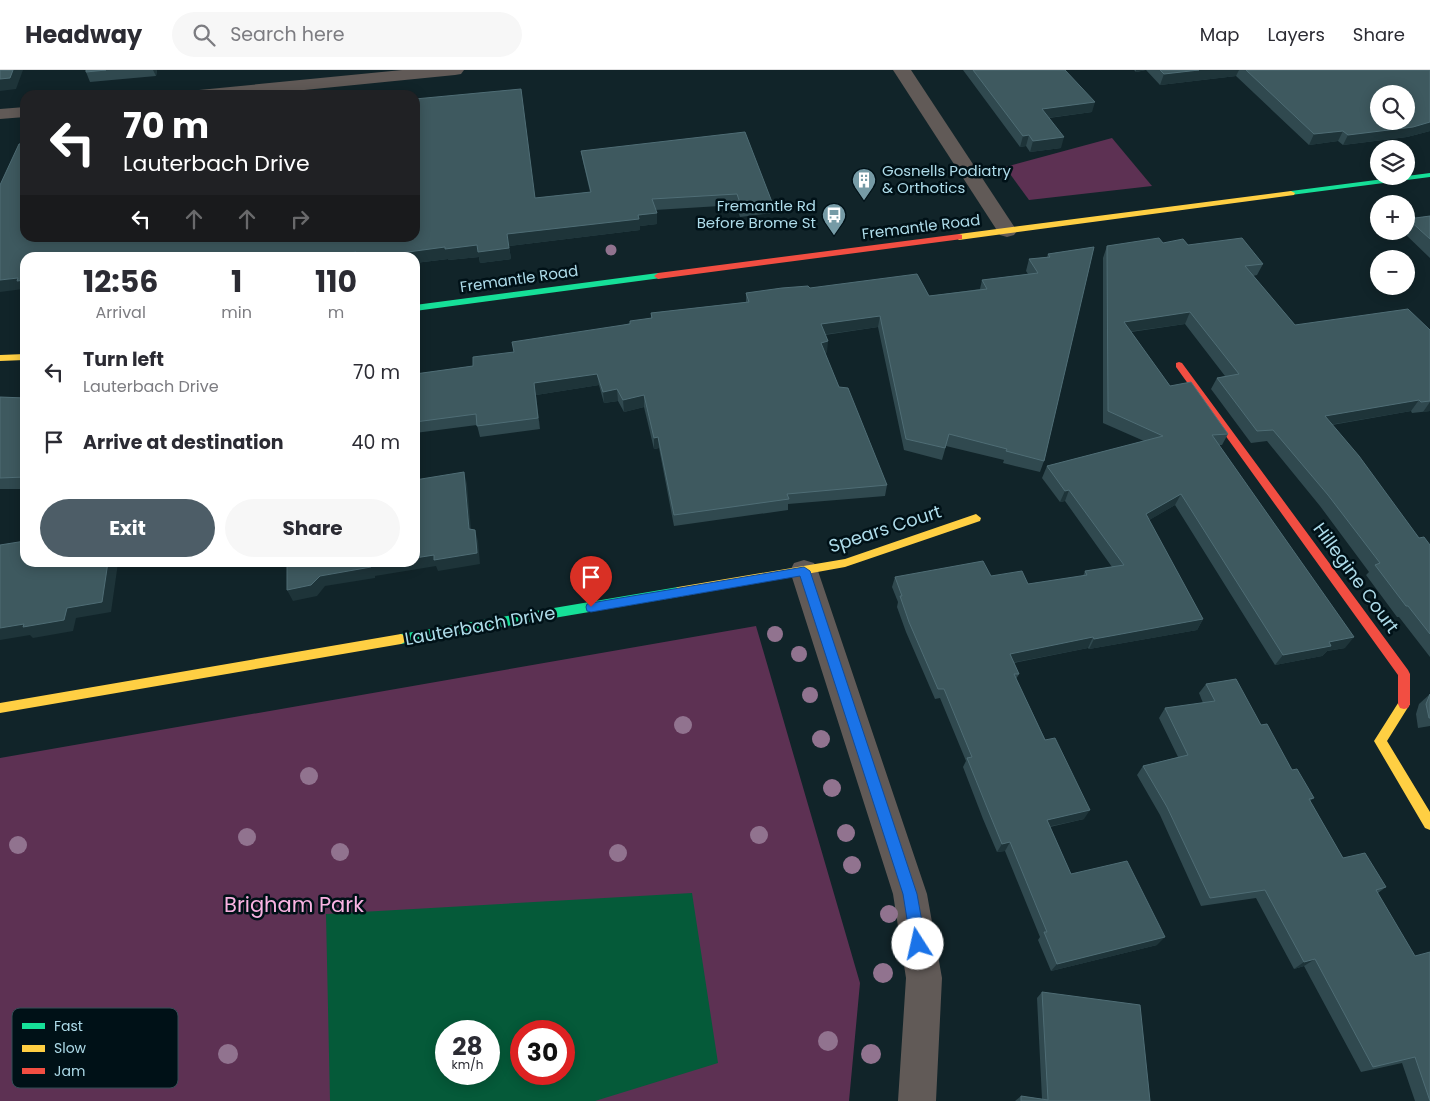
<!DOCTYPE html>
<html lang="en">
<head>
<meta charset="utf-8">
<style>
	:root { --surface:#fff; --page:#f7f7f7; --text:#2b2b33; --muted:#7c7c81; --line:#e1e1e2; --accent:#4d5d67 }
	body { margin:0; font-family:Poppins,sans-serif; background:var(--page); color:var(--text); height:100vh; display:flex; flex-direction:column; font-size:19px; white-space:nowrap }
	* { box-sizing:border-box; margin:0 }
	p { font-size:16px; color:var(--muted) }
	.icon { flex:none; width:28px; height:28px; fill:none; stroke:currentColor; stroke-width:2; stroke-linecap:round; stroke-linejoin:round }
	.map { position:relative; flex:1; overflow:hidden }
	.panel { position:absolute; left:20px; top:182px; width:400px; height:315px; display:flex; flex-direction:column; background:var(--surface); border-radius:15px; box-shadow:0 2px 12px #0003 }
	.panel>* { flex:none }
	.guide { position:absolute; left:20px; top:20px; width:400px; height:152px; border-radius:15px; box-shadow:0 2px 12px #0003; background:#202124; color:#fff; overflow:hidden }
	.tools { position:absolute; left:1370px; top:15px; display:grid; gap:10px }
	.tools a { display:grid; place-items:center; width:45px; height:45px; border-radius:50%; background:var(--surface); box-shadow:0 2px 12px #0003; font-size:25px }
	.speed { position:absolute; left:435px; top:950px; display:flex; gap:10px; font-size:25px; font-weight:700; text-align:center }
	.speed>* { display:grid; place-content:center; width:65px; height:65px; border-radius:50%; background:var(--surface); box-shadow:0 2px 12px #0003; line-height:1 }
	.speed small { font-size:12px; font-weight:400 }
	.speed .limit { border:8px solid #d22; background:#fff; color:#111 }
	.pin { position:absolute; display:grid; place-items:center; width:42px; height:42px; color:#fff; margin:-51px -21px; border-radius:50% 50% 50% 0; rotate:-45deg; box-shadow:0 0 5px #0007 }
	.pin .icon { rotate:45deg }
	.me { position:absolute; width:55px; margin:-28px; rotate:350deg; stroke-linejoin:round; filter:drop-shadow(0 0 4px #0008) }
	.turn { display:flex; align-items:center; gap:18px; height:105px; padding:0 20px; font-size:22px }
	.turn .icon { width:65px; height:65px; stroke-width:2.5 }
	.turn b { display:block; font-size:35px; line-height:42px }
	.lanes { display:flex; align-items:center; height:48px; padding:0 20px; background:#0003; justify-content:center; gap:25px; direction:ltr }
	.lanes .off { opacity:.35 }
	.eta { display:flex; justify-content:space-evenly; align-items:center; height:85px; text-align:center }
	.eta b { font-size:30px; font-weight:700; line-height:35px }
	.action { display:flex; gap:10px; margin-top:auto; padding:10px 20px }
	.action a { flex:1; height:58px; border-radius:30px; background:var(--accent); color:#fff; font-size:20px; font-weight:700; line-height:58px; text-align:center }
	.action a+a { background:var(--page); color:var(--text) }
	ul { padding:0; list-style:none }
	li { display:flex; align-items:center; gap:15px; height:70px; padding:0 20px }
	li div { flex:1 }
	li b { display:block; font-size:19px }
	li em { font-style:normal }
	header { display:flex; align-items:center; gap:30px; box-sizing:border-box; height:70px; padding:0 25px; background:var(--surface); border-bottom:1px solid var(--line) }
	header strong { font-size:24px }
	nav { display:flex; gap:28px; margin-inline-start:auto; font-size:18px }
	.search { width:350px; height:45px; background:var(--page); display:flex; align-items:center; gap:12px; box-sizing:border-box; padding:0 18px; border-radius:28px; color:var(--muted); font-size:19px }
	.map>svg:first-child { display:block }
	.green { fill:#5d3153; fill-rule:evenodd }
	.water { fill:#055a39; fill-rule:evenodd }
	.lines { fill:none; stroke-linecap:round; stroke-linejoin:round }
	.street { fill:#615a57; fill-rule:evenodd }
	.fast { fill:#16e098; fill-rule:evenodd }
	.slow { fill:#ffcf43; fill-rule:evenodd }
	.jam { fill:#f24e42; fill-rule:evenodd }
	.tree { fill:#91738f }
	.wall { fill:#30494f }
	.shaded-wall { fill:#1e3439 }
	.building { fill:#3e595f; stroke:#4f6d75; fill-rule:evenodd }
	.route { fill:#1a73e8; stroke:#114b97 }
	.labels { text-anchor:middle; stroke-width:5; stroke-linejoin:round; paint-order:stroke }
	.far-poi-label { font-size:15px; fill:#addbe9; stroke:#001117; text-anchor:start }
	.far-street-label { font-size:15px; fill:#addbe9; stroke:#001117 }
	.street-label { font-size:18px; fill:#addbe9; stroke:#001117 }
	.near-park-label { font-size:21px; fill:#f9b3e2; stroke:#001117 }
	.key { fill:#001117; stroke:#344e56; stroke-width:1 }
	.key-label { font-size:14px; fill:#addbe9 }
</style>
</head>
<body>
<header>
<strong>Headway</strong>
<div class="search"><svg class="icon" aria-label="search" viewBox="0 0 24 24"><circle cx="10" cy="10" r="6"/><path d="M15 15l6 6"/></svg>Search here</div>
<nav><a>Map</a><a>Layers</a><a>Share</a></nav>
</header>
<div class="map">
<svg width="1430" height="1031" viewBox="0 0 1430 1031">
	<rect width="100%" height="100%" fill="#112429"/>
	<g class="green">
		<path d="M1112 68 1152 116 1029 130 1005 97Z"/>
		<path d="M756 556 860 913 849 1031H0V688ZM446 961H489V1004H446ZM521 961H564V1004H521Z"/>
	</g>
	<path class="water" d="M692 823 718 993 595 1031H330L326 844ZM489 961V1004H446V961ZM564 961V1004H521V961Z"/>
	<g class="lines">
		<g class="street">
			<path d="M402 0H464L461 4 455 5 253 25H190L193 21 199 20Z"/>
			<path d="M893 0H911L1017 161 1014 165 1007 167 1000 165Z"/>
			<path d="M25 37V47L0 49V39Z"/>
			<path d="M804 490 814 493 818 501 927 824 942 908 936 1031H898L906 908 893 824 790 501 794 493Z"/>
		</g>
		<g class="fast">
			<path d="M1430 103V107L1291 125 1287 123 1291 121Z"/>
			<path d="M658 203 661 204V208L415 241V235Z"/>
			<path d="M678 517 682 519 684 522 682 525 678 527 401 574 397 572 395 569 397 566 401 564Z"/>
		</g>
		<g class="slow">
			<path d="M1291 121 1295 123 1294 125 959 170 955 167 959 164Z"/>
			<path d="M25 284V290L0 291V285Z"/>
			<path d="M976 444 981 448 980 451 845 497 678 527 674 525 672 522 674 519 678 517 845 489Z"/>
			<path d="M401 564 405 566 407 569 405 572 401 574 0 643V633Z"/>
			<path d="M1404 629 1408 630 1410 634 1387 671 1430 742V760L1425 758 1374 671 1400 630Z"/>
		</g>
		<g class="jam">
			<path d="M959 164 962 165V169L658 209 654 206 658 203Z"/>
			<path d="M1179 292 1182 293 1408 600 1410 604V634L1408 638 1404 639 1400 638 1398 634V605L1176 297V293Z"/>
		</g>
	</g>
	<g class="tree">
		<circle cx="611" cy="180" r="5.5"/>
		<circle cx="775" cy="564" r="8"/>
		<circle cx="799" cy="584" r="8"/>
		<circle cx="810" cy="625" r="8"/>
		<circle cx="683" cy="655" r="9"/>
		<circle cx="821" cy="669" r="9"/>
		<circle cx="309" cy="706" r="9"/>
		<circle cx="832" cy="718" r="9"/>
		<circle cx="846" cy="763" r="9"/>
		<circle cx="759" cy="765" r="9"/>
		<circle cx="247" cy="767" r="9"/>
		<circle cx="18" cy="775" r="9"/>
		<circle cx="340" cy="782" r="9"/>
		<circle cx="618" cy="783" r="9"/>
		<circle cx="852" cy="795" r="9"/>
		<circle cx="889" cy="844" r="9"/>
		<circle cx="883" cy="903" r="10"/>
		<circle cx="828" cy="971" r="10"/>
		<circle cx="228" cy="984" r="10"/>
		<circle cx="871" cy="984" r="10"/>
	</g>
	<g class="wall">
		<path d="M86 0H157L156 6 90 12 86 2Z"/>
		<path d="M963 0H1065L1092 42 1049 48 1061 78 1030 82 1026 76 1020 77Z"/>
		<path d="M1134 0H1430V61L1407 67 1343 75 1338 71 1309 75 1236 6 1160 15 1146 0 1136 2Z"/>
		<path d="M581 81 772 132V143L740 147 736 135 655 140 657 154 640 156V160L509 176 511 189 480 193 479 187 448 190V189L415 193V188H25V222L23 219 25 168 535 128 590 122 583 92Z"/>
		<path d="M1430 146V188L1402 161H1406V152L1408 149Z"/>
		<path d="M1163 173 1188 175 1263 194 1257 205 1253 206 1295 255 1430 260V341L1412 343 1411 341 1332 355 1419 468 1430 475V587L1399 547H1397L1366 505 1369 502 1320 436 1267 371 1251 373 1211 319 1217 308 1225 306 1185 254 1131 262 1170 316 1228 364 1222 375H1219L1345 578 1327 581 1322 586 1275 595 1175 435 1149 450 1203 549 1197 560 1089 579 1088 578 1014 593 1019 604 1016 609 1084 749 1050 757 1071 804 1157 875 1051 901 1038 870 1040 867 1005 781 997 782 983 749 963 697 966 691 940 628 935 629 906 562 897 537 898 532 892 517 895 507 991 506 1028 514 1083 506 1085 501 1112 497 1065 431 1060 432 1042 408 1047 396 1144 371 1103 353V188L1107 176Z"/>
		<path d="M1094 177 1044 391 1040 402 1003 393 1004 390 946 376 942 390 904 380 878 257 825 265 827 282 825 283 839 317 887 415 885 426 788 434V440L674 456 659 378 654 379 644 337 624 342 618 331 604 333 599 315 536 325 540 359 480 367 477 355 415 363V304L473 296 514 282 651 248V243L746 232V223L810 218 929 226 980 219 982 210 1028 204 1026 201 1029 189 1047 187 1048 184Z"/>
		<path d="M0 327 25 328V419H0Z"/>
		<path d="M1206 614 1261 655 1292 700 1314 728 1310 731 1343 788 1386 817 1378 823 1430 1031H1415L1402 993 1361 1002 1304 896 1294 899 1256 828 1201 836 1160 745 1137 705 1143 696 1178 687 1159 648 1165 638 1203 633 1199 623Z"/>
		<path d="M1430 624V656L1418 658 1416 644 1419 634Z"/>
		<path d="M1042 922 1150 1031H1015L1021 1026 1042 1029 1037 928Z"/>
	</g>
	<g class="shaded-wall">
		<path d="M13 0H23L16 19 0 21V9Z"/>
		<path d="M153 0H157L156 6Z"/>
		<path d="M1136 0H1146L1136 2Z"/>
		<path d="M1199 0H1239L1236 6 1160 15 1164 4Z"/>
		<path d="M1095 32 1092 42 1039 49 1042 39Z"/>
		<path d="M1430 52V61L1407 67 1343 75 1348 65Z"/>
		<path d="M1343 61 1338 71 1309 75 1314 64Z"/>
		<path d="M1029 65 1026 76 1020 77 1023 66Z"/>
		<path d="M1064 67 1061 78 1030 82 1033 71Z"/>
		<path d="M657 143V154L640 156V160L509 176 511 189 480 193 479 187 448 190V189L415 193V188H393V184L507 164Z"/>
		<path d="M25 147V165L21 158Z"/>
		<path d="M356 182 358 188H318Z"/>
		<path d="M18 208 25 210V222L23 219 0 222V210Z"/>
		<path d="M1190 242 1185 254 1119 263 1124 252Z"/>
		<path d="M880 246 878 257 820 265 821 254Z"/>
		<path d="M828 271 827 282 820 284 821 273Z"/>
		<path d="M597 304 599 315 536 325 540 359 534 313Z"/>
		<path d="M617 319 618 331 604 333 603 322Z"/>
		<path d="M644 325V337L624 342 623 330Z"/>
		<path d="M1419 330 1411 341 1317 357 1325 346Z"/>
		<path d="M1430 332V341L1423 342Z"/>
		<path d="M658 367 659 378 654 379V368Z"/>
		<path d="M464 402 467 414 472 470 469 459Z"/>
		<path d="M1069 420 1065 431 1060 432 1065 421Z"/>
		<path d="M1181 424 1175 435 1141 455 1146 444Z"/>
		<path d="M475 460 478 471 480 494 438 501 436 496 375 506V508L325 516 317 526 293 531 287 520 320 506 389 492H415V488Z"/>
		<path d="M108 492 118 493 111 542 76 548 73 561 33 568 30 565 0 570V558L67 538Z"/>
		<path d="M1203 549 1197 560 1089 579 1094 569Z"/>
		<path d="M1093 567 1088 578 1005 594 1010 584Z"/>
		<path d="M1354 567 1345 578 1327 581 1322 586 1275 595 1283 585 1329 572Z"/>
		<path d="M1090 740 1084 749 1042 758 1047 750Z"/>
		<path d="M1010 772 1005 781 997 782 1002 774Z"/>
		<path d="M1165 867 1157 875 1051 901 1057 894Z"/>
		<path d="M1315 889 1304 896 1294 899 1304 892Z"/>
	</g>
	<g class="building">
		<path d="M0 0H13L10 8 0 9Z"/>
		<path d="M86 0H106L86 2Z"/>
		<path d="M973 0H1065L1095 32 1042 39 1064 67 1033 71 1029 65 1023 66Z"/>
		<path d="M1160 0H1199L1164 4Z"/>
		<path d="M1246 0H1430V52L1413 57 1348 65 1343 61 1314 64ZM1379 24H1406V51H1379Z"/>
		<path d="M521 19 535 128 591 122 581 81 745 62 772 132 741 136 737 124 652 129 657 143 638 145 639 149 507 164 509 178 478 182 477 175 445 179V177L393 184V188H356V182L318 188H25V210L17 211 18 208 0 210V115L19 74 25 73V147L21 158 25 157V168H415V29Z"/>
		<path d="M1430 146V169L1408 149Z"/>
		<path d="M1159 168 1163 173 1183 169 1188 175 1242 168 1263 194 1245 196 1295 255 1408 239 1430 260V331L1421 332 1419 330 1325 346 1359 386 1419 468 1424 467 1430 475V564L1408 536H1406L1375 495 1380 493 1328 425 1273 360 1257 361 1217 308 1239 304 1190 242 1124 252 1170 316 1191 312 1228 364 1212 365 1354 567 1329 572 1331 576 1283 585 1181 424 1146 444 1203 549 1094 569 1093 567 1010 584 1019 604H1014L1045 670 1055 668 1090 740 1047 750 1071 804 1127 791 1165 867 1057 894 1044 862H1047L1010 772 1002 774 988 740 967 688 972 687 944 619H938L909 552 900 526H902L895 507 983 491 991 506 1022 501 1028 514 1087 505 1085 501 1124 495 1069 420 1065 421 1047 396 1163 366 1108 341 1107 176Z"/>
		<path d="M1094 177 1044 391 1006 381 1007 379 949 364 945 378 906 369 880 246 821 254 828 271 821 273 839 317 848 318 887 415 787 424 789 429 674 445 658 367 654 368 644 325 623 330 617 319 603 322 597 304 534 313 538 348 477 356 476 344 415 352V304L473 296V287L514 282 512 272 630 254V251L652 248 651 243 749 232 746 223 782 218 808 216 810 218 917 204 929 226 987 219 982 210 1038 203 1029 189 1050 187 1048 184Z"/>
		<path d="M0 327 25 328V407L0 408Z"/>
		<path d="M464 402 469 459 475 460 477 483 434 490V485L415 488V410Z"/>
		<path d="M25 471V492H108L102 532 67 538 64 550 23 557 24 554 0 558V475Z"/>
		<path d="M287 492H389L371 495V497L320 506 311 515 287 520Z"/>
		<path d="M1236 609 1261 655 1267 654 1292 700 1297 699 1314 728 1309 729 1343 788 1365 783 1386 817 1376 820 1415 886 1430 882V1031L1415 987 1373 997 1315 889 1304 892 1265 820 1210 828 1167 737 1143 696 1188 685 1165 638 1215 631 1206 614Z"/>
		<path d="M1430 624V648H1429L1426 634Z"/>
		<path d="M1042 922 1140 935 1150 1031H1021V1026L1048 1030Z"/>
	</g>
	<path class="route" d="M804 497 810 501 917 824 926 874 924 880 918 882 913 880 911 874 903 824 800 506 591 542 587 541 586 537 587 534 591 533Z"/>
	<defs>
		<g id="building-pin" transform="scale(1.25)"><path d="M0 17L-7.5 6A9.5 9.5 0 1 1 7.5 6Z" fill="#769ba6" stroke="#001117"/><path d="M-4-6H4V6H1V3H-1V6H-4ZM-2.5-4.3h1.7v1.8h-1.7ZM.8-4.3h1.7v1.8H.8ZM-2.5-1h1.7V.8h-1.7ZM.8-1h1.7V.8H.8Z" fill="#fff"/></g>
		<g id="bus-pin" transform="scale(1.25)"><path d="M0 17L-7.5 6A9.5 9.5 0 1 1 7.5 6Z" fill="#769ba6" stroke="#001117"/><path d="M-5-6H5V4H4V6H2V4H-2V6H-4V4H-5ZM-3.5-4V0h7V-4ZM-3.5 1.2v1.5H-2V1.2ZM2 1.2v1.5H3.5V1.2Z" fill="#fff"/></g>
	</defs>
	<g fill-rule="evenodd">
		<use href="#building-pin" x="864" y="110"/>
		<use href="#bus-pin" x="834" y="145"/>
	</g>
	<g class="labels">
		<g class="far-poi-label">
			<text x="882" y="106">Gosnells Podiatry<tspan x="882" dy="17">&amp; Orthotics</tspan></text>
			<text x="816" y="141" text-anchor="end">Fremantle Rd<tspan x="816" dy="17">Before Brome St</tspan></text>
		</g>
		<g class="far-street-label">
			<text transform="translate(921 157) rotate(-7)" y="5">Fremantle Road</text>
			<text transform="translate(519 209) rotate(-8)" y="5">Fremantle Road</text>
		</g>
		<g class="street-label">
			<text transform="translate(885 459) rotate(-18)" y="6">Spears Court</text>
			<text transform="translate(1356 508) rotate(54)" y="6">Hillegine Court</text>
			<text transform="translate(480 556) rotate(-10)" y="6">Lauterbach Drive</text>
		</g>
		<g class="near-park-label">
			<text x="294" y="842">Brigham Park</text>
		</g>
	</g>
	<rect x="12" y="938" width="166" height="80" rx="8" class="key"/>
	<rect x="22" y="953" width="23" height="6" fill="#16e098"/>
	<rect x="22" y="975" width="23" height="7" fill="#ffcf43"/>
	<rect x="22" y="998" width="23" height="6" fill="#f24e42"/>
	<g class="key-label">
		<text x="54" y="961">Fast</text>
		<text x="54" y="983">Slow</text>
		<text x="54" y="1006">Jam</text>
	</g>
</svg>
<div class="tools">
<a><svg class="icon" aria-label="search" viewBox="0 0 24 24"><circle cx="10" cy="10" r="6"/><path d="M15 15l6 6"/></svg></a>
<a><svg class="icon" aria-label="layers" viewBox="0 0 24 24"><path d="M12 4l9 5-9 5-9-5zM3 14l9 5 9-5"/></svg></a>
<a>+</a>
<a>−</a>
</div>
<div class="speed"><div>28<small>km/h</small></div><div class="limit">30</div></div>
<div class="pin" style="left:591px;top:537px;background:#d93025"><svg class="icon" aria-label="arrive" viewBox="0 0 24 24"><path d="M6 21V4h12l-3 4 3 4H6"/></svg></div>
<svg class="me" style="left:918px;top:874px" viewBox="-20 -20 40 40"><circle r="19" fill="#fff"/><path d="M0-13L10 11 0 6-10 11z" fill="#1a73e8"/></svg>
<div class="guide">
<div class="turn"><svg class="icon" aria-label="left" viewBox="0 0 24 24"><path d="M17 20v-9H6M10 6l-5 5 5 5"/></svg><div><b>70 m</b>Lauterbach Drive</div></div>
<div class="lanes"><svg class="icon" aria-label="left" viewBox="0 0 24 24"><path d="M17 20v-9H6M10 6l-5 5 5 5"/></svg><svg class="icon off" aria-label="ahead" viewBox="0 0 24 24"><path d="M12 20V5M6 11l6-6 6 6"/></svg><svg class="icon off" aria-label="ahead" viewBox="0 0 24 24"><path d="M12 20V5M6 11l6-6 6 6"/></svg><svg class="icon off" aria-label="right" viewBox="0 0 24 24"><path d="M7 20v-9h11M14 6l5 5-5 5"/></svg></div>
</div>
<section class="panel">
<div class="eta">
<div><b>12:56</b><p>Arrival</p></div>
<div><b>1</b><p>min</p></div>
<div><b>110</b><p>m</p></div>
</div>
<ul>
<li><svg class="icon" aria-label="left" viewBox="0 0 24 24"><path d="M17 20v-9H6M10 6l-5 5 5 5"/></svg><div><b>Turn left</b><p>Lauterbach Drive</p></div><em>70 m</em></li>
<li><svg class="icon" aria-label="arrive" viewBox="0 0 24 24"><path d="M6 21V4h12l-3 4 3 4H6"/></svg><div><b>Arrive at destination</b></div><em>40 m</em></li>
</ul>
<div class="action"><a>Exit</a><a>Share</a></div>
</section>
</div>
</body>
</html>
